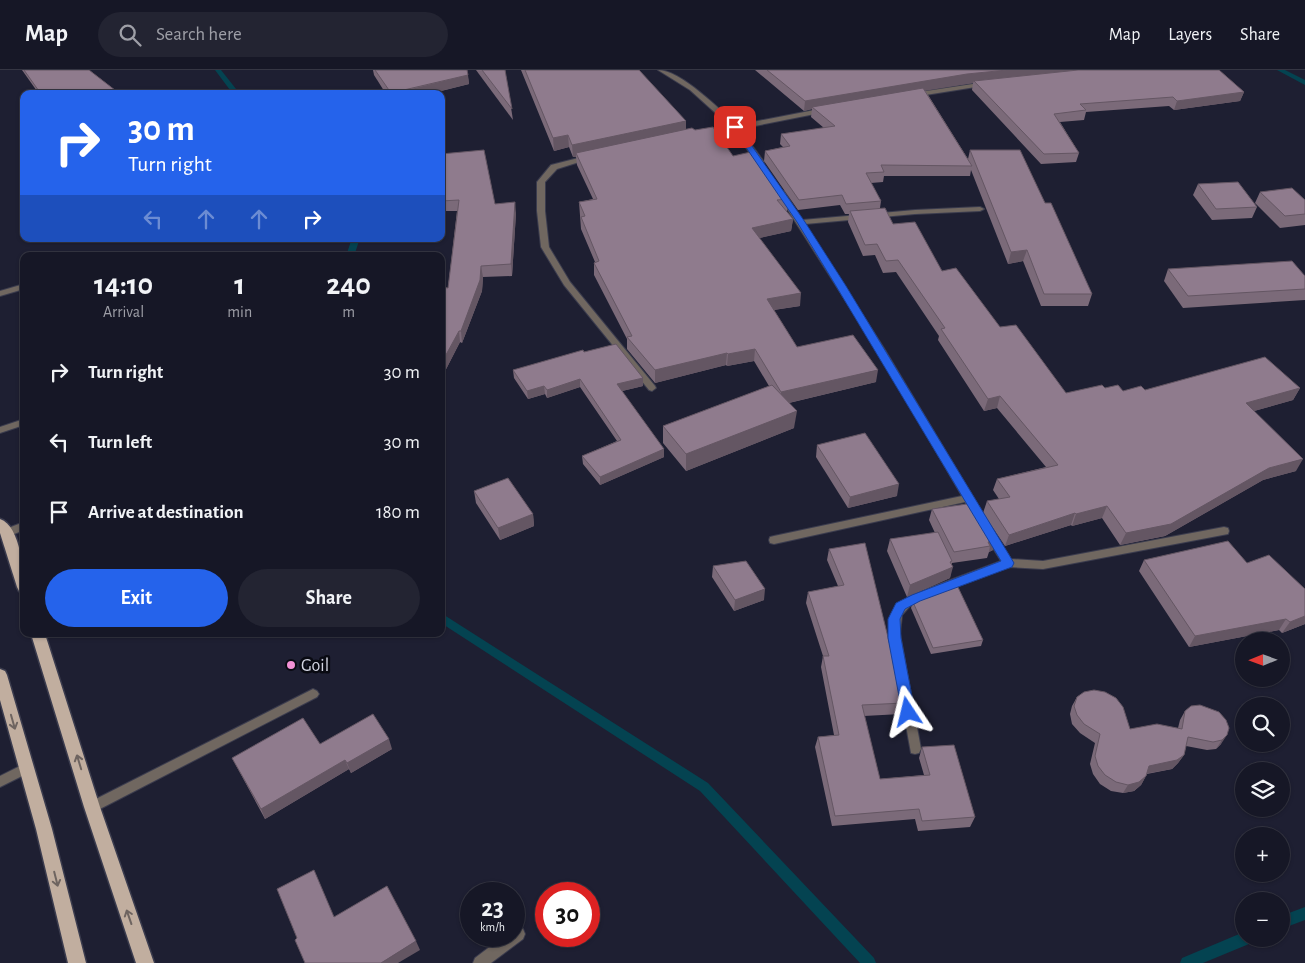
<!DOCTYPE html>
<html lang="en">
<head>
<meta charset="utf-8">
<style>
	:root { --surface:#161726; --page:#232432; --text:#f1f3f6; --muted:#9e9fa7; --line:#353643; --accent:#2563eb }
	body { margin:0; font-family:"Alegreya Sans",sans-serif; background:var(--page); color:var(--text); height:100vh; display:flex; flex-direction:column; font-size:19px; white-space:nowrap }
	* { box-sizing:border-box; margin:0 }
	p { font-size:16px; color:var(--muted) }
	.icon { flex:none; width:28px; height:28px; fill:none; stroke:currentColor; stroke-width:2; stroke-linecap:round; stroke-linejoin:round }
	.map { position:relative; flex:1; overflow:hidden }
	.panel { position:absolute; left:20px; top:182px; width:425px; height:385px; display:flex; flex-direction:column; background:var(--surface); border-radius:10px; box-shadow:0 1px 4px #0004,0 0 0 1px var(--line) }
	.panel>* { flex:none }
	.banner { position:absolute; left:20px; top:20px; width:425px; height:152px; border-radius:10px; box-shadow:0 1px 4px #0004,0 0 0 1px var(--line); background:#2563eb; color:#fff; overflow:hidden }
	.needle { width:32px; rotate:269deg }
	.tools { position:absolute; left:1235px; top:562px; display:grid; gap:10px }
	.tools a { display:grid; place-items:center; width:55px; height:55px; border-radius:50%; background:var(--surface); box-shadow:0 1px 4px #0004,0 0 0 1px var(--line); font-size:25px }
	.speed { position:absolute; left:460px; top:812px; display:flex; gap:10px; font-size:25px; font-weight:700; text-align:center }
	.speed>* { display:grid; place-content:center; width:65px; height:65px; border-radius:50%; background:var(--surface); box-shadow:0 1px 4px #0004,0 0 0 1px var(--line); line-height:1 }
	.speed small { font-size:12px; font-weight:400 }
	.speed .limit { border:8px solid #d22; background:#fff; color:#111 }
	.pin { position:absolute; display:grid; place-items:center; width:42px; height:42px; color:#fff; margin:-21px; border-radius:10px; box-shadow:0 2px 8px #0006 }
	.me { position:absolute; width:55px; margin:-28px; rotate:350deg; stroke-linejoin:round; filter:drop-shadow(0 0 4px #0008) }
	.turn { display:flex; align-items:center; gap:18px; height:105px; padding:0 25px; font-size:22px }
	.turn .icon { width:65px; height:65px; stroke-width:2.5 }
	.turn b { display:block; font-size:35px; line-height:42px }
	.lanes { display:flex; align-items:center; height:48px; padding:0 25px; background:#0003; justify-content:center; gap:25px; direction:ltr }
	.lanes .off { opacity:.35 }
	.eta { display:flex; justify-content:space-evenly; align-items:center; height:85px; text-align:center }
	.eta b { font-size:30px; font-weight:700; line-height:35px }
	.cta { display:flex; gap:10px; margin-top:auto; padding:10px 25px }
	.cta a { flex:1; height:58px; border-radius:30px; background:var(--accent); color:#fff; font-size:20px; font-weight:700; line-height:58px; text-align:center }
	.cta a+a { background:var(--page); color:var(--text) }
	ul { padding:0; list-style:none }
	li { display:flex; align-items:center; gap:15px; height:70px; padding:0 25px }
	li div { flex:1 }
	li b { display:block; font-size:19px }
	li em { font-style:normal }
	header { display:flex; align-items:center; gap:30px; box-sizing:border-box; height:70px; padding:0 25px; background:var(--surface); border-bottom:1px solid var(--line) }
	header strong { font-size:24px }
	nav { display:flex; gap:28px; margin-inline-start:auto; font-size:18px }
	.search { width:350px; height:45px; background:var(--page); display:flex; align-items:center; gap:12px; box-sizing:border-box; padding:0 18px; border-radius:28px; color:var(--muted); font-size:19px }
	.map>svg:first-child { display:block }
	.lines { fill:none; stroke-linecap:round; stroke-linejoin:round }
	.stream { fill:#044351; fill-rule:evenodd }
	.service-casing { stroke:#3b3c4e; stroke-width:2 }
	.minor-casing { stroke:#3b3c4e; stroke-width:2 }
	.primary-casing { stroke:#3b3c4e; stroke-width:3 }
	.service { fill:#706760; fill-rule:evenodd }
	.minor { fill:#706760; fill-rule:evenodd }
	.primary { fill:#c1ae9f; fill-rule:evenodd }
	.wall { fill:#7b6a79 }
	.shaded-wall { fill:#645663 }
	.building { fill:#8f7b8d; stroke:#645663 }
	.oneway { stroke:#6e6460 }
	.route { fill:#2563eb; stroke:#184099 }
	.poi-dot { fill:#f391d6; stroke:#090a12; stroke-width:2 }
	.labels { text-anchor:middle; stroke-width:5; stroke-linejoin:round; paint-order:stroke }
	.poi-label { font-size:18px; fill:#d2d4e1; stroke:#090a12; text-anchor:start }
</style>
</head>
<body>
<header>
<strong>Map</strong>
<div class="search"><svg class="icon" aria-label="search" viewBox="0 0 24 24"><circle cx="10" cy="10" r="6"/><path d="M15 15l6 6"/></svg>Search here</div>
<nav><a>Map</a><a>Layers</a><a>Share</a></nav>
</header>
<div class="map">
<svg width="1305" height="893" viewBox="0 0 1305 893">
	<rect width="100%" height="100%" fill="#1e1f32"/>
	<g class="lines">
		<g class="stream">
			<path d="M215 0H221L240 24H233Z"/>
			<path d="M1277 0H1285L1305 10V15Z"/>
			<path d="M349 169H357L359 171 354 186H346L351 171Z"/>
			<path d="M441 543 708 713 874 888 876 893H860L700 721 441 553Z"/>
			<path d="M1305 837V850L1281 859V846Z"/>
			<path d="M1244 862V869H1251L1249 874 1203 893H1180L1182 888Z"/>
		</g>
		<g class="service-casing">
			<g id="service">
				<path d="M24 214V219L0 226V221Z"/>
				<path d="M24 349V355L0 363V357Z"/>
				<path d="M24 452V460L7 467 3 466 2 463 3 460Z"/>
				<path d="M313 619 317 621 319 624 317 627 96 741 92 743 88 741 86 737 88 733Z"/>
				<path d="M26 693 30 694 32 698 30 702 0 717V706Z"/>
				<path d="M518 857 523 859 525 864 523 869 491 893H473L475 888 504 866H514V859Z"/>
			</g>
		</g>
		<g class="minor-casing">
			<g id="minor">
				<path d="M658 0C681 0 720 40 737 55L825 38 828 40 825 42 740 59 764 92 760 94H757L734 60 702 65V63L731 57 690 20Z"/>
				<path d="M986 12 989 14 988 15 913 27 910 25 913 23Z"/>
				<path d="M590 85 592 86V88L557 99 545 112V141L549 177 570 212 655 316 656 318 652 321 649 320 564 215 541 177 537 141V112L551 95Z"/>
				<path d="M778 121H784L802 150 915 140 980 137 984 139 980 141 915 144 805 154 885 280 981 440 982 443 981 446H973L965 432 774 474 770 473 769 470 770 467 774 466 962 426 877 280 777 123Z"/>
				<path d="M1224 457 1228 458 1229 461 1228 464 1043 499 1009 497 937 524 910 536 902 545 900 564 921 679 919 683 915 684 911 683 890 568 889 556 891 545 896 535 902 531 929 518 1001 491 983 462 984 459H992L1011 489 1043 491Z"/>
			</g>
		</g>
		<g class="primary-casing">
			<g id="primary">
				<path d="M0 449C21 456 24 504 24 522L19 521 17 517 0 463Z"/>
				<path d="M31 564H45L100 737 154 893H136L84 737Z"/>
				<path d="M0 599 5 601 7 605 52 759 86 893H68L36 759 0 630Z"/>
			</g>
		</g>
		<use href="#service" class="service"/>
		<use href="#minor" class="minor"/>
		<use href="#primary" class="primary"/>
	</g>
	<g class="wall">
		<path d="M22 0H89L120 24H39Z"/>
		<path d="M373 0H467L469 14 429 24H386L374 5Z"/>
		<path d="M476 0H505L513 50Z"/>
		<path d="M521 0H639L686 59 695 60 733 86 788 129 787 141H786L793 149 791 161 759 168 800 236 774 240 797 277 876 312 789 333 794 358 686 401 663 373V356L769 316 754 291 727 296 726 295 655 313 627 279V269L594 205V193L595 192 581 159 579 132 593 129 577 95 576 87H573L569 77 554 81Z"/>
		<path d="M755 0H1219L1244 22 1240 31 1174 40 1169 36 1086 42 1084 50 1060 52 1079 83 1076 92 1041 94 972 20 973 13 925 20 968 89 970 80 1045 133 1092 224 1088 236H1041L1023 191 1008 194 971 100 970 106H884L883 112 871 113 881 131 880 138 893 154 1000 257 1066 323 1105 318 1123 321 1300 318 1293 330 1254 341 1296 401 1263 410 1165 466 1120 475 1102 448 1072 456 1071 455 1005 476 983 443 987 431 999 429 993 420 997 409 1046 397 997 338 984 341 938 270 939 266 896 202 883 203 875 185 863 186 848 152 849 144H845L840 135 798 140 764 91 765 81 783 77 780 74 781 64 824 58 811 47 812 39 804 41Z"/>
		<path d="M441 84 495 134 516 143 512 206 483 207 482 221 462 273 460 272 441 309V217L448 218 457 141H441Z"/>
		<path d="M1198 114 1257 137 1252 148 1212 150 1193 125Z"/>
		<path d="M1260 122 1305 130V155L1280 158 1255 133Z"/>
		<path d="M1168 199 1305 206V230L1183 238 1164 211Z"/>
		<path d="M584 282 643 308V316L622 321 664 387 600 415 583 394 582 386 617 371 580 317 547 328 545 324 528 329 514 308 513 300Z"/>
		<path d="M817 375 897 426 848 438 816 387Z"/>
		<path d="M474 421 533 444 534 456 500 470 476 433Z"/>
		<path d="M974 433 993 480 989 482 987 488 952 493 950 508 907 527 887 481 890 469 935 463 929 450 932 439Z"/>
		<path d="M829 479 904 633 901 644 864 646 880 709 924 705 919 688 922 677 975 747 970 757 918 761 915 749 832 756 815 677 818 667 834 665 821 597 823 586 806 533 808 522 838 516 827 490Z"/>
		<path d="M1144 490 1247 493 1305 519V554L1282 563 1279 560 1189 577 1139 501Z"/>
		<path d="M713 496 764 530 734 541 712 507Z"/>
		<path d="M913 532 983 570 981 576 931 584 911 538Z"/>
		<path d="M1077 627 1130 659 1178 658 1180 650 1185 641 1226 650 1221 674 1216 679 1207 680 1186 676 1184 685 1178 693 1172 699 1147 704 1141 715 1134 721 1123 723 1111 721 1100 714 1093 704 1090 694 1095 673 1080 663 1072 654 1070 644 1072 636Z"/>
		<path d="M320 674 392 679 351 703 349 699 265 749 232 688Z"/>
	</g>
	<g class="shaded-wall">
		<path d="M1007 0H1081L974 11 973 13 814 39 812 37V39L804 41 805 31 967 4Z"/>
		<path d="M468 5 469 14 429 24H391Z"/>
		<path d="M1244 22 1240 31 1174 40 1177 31Z"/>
		<path d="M686 51V63L576 83V87H573L572 75Z"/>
		<path d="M568 65 569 77 554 81 553 68Z"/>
		<path d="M515 132 516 143 512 206 511 194Z"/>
		<path d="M793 149 791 161 751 170 752 158Z"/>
		<path d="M1027 180 1023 191 1008 194 1011 182Z"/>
		<path d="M481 196 483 207 482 221 462 273 461 261Z"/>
		<path d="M801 223 800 236 766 241 767 229Z"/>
		<path d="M459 261 460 272 441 309V294Z"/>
		<path d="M755 279 754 291 727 296 728 284Z"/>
		<path d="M727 283 726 295 655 313V300Z"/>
		<path d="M878 300 876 312 780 335 781 322Z"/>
		<path d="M643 308V316L618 322 617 314Z"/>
		<path d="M580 309V317L547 328V320Z"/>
		<path d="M544 316 545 324 528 329 527 321Z"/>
		<path d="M1300 318 1293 330 1240 345 1246 333Z"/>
		<path d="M1000 326 997 338 984 341 988 329Z"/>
		<path d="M797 341 794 358 686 401V384Z"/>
		<path d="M664 379V387L600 415V407Z"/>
		<path d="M1303 389 1296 401 1263 410 1165 466 1120 475 1126 463 1269 398Z"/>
		<path d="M899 414 897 426 848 438 850 427Z"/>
		<path d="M1107 436 1102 448 1072 456 1076 444Z"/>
		<path d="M1075 443 1071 455 1005 476 1009 465Z"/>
		<path d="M533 444 534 456 500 470 498 458Z"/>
		<path d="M997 469 993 480 989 482 990 476 988 472Z"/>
		<path d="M953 497 950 508 907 527 910 515Z"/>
		<path d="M765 519 764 530 734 541 735 530Z"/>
		<path d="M1305 546V554L1282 563 1290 552Z"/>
		<path d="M1286 549 1279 560 1189 577 1195 566Z"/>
		<path d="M1227 665 1221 674 1216 679 1222 670Z"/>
		<path d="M389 669 392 679 351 703 347 693Z"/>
		<path d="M1184 685 1178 693 1172 699 1144 704 1149 696Z"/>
		<path d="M345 690 349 699 265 749 261 739Z"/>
		<path d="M1146 706 1141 715 1134 721 1123 723 1128 715Z"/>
		<path d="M416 871 420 880 398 893H381Z"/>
	</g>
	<g class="building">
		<path d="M24 0H89L120 24H41Z"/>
		<path d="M375 0H467L468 5 391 23Z"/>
		<path d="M482 0H505L512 39Z"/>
		<path d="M525 0H639L686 51 572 75 568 65 553 68Z"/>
		<path d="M767 0H1007L967 4 805 31Z"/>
		<path d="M1078 0H1219L1244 22 1177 31 1173 27 1080 34 1086 40 1054 44 1079 83 1044 84 974 11Z"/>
		<path d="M923 18 972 96 881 95 884 102 866 103 881 131 846 134 842 125 799 130 765 81 790 76 781 64 835 56 812 37Z"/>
		<path d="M713 57 733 86 755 81 788 129 777 130 793 149 752 158 801 223 767 229 797 277 853 265 878 300 781 322 755 279 728 284 727 283 655 300 627 267 632 266 594 193 599 191 581 147 585 146 579 132 597 129 576 83 692 58 695 60Z"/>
		<path d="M484 80 495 134 515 132 511 194 481 196 480 210 461 261H459L441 294V217L448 218 459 130 441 131V84Z"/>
		<path d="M970 80H1020L1045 133H1051L1092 224H1044L1027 180 1011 182Z"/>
		<path d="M1238 112 1257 137 1216 139 1198 114Z"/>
		<path d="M1292 118 1305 130V144L1285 146 1260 122Z"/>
		<path d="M885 138 893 154 915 152 942 201 956 198 1000 257 1016 255 1066 323 1102 315 1105 318 1118 315 1123 321 1141 316 1145 320 1265 287 1300 318 1246 333 1303 389 1269 398 1171 454 1126 463 1107 436 1076 444 1075 443 1009 465 987 431 1010 427 997 409 1058 395 1000 326 988 329 941 259 945 258 898 190 886 191 877 174 865 175 850 141Z"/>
		<path d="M1292 191 1305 206V219L1188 226 1168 199Z"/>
		<path d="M616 274 643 308 617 314 664 379 600 407 582 386 621 370 580 309 547 320 544 316 527 321 513 300 583 280 584 282Z"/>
		<path d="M772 315 797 341 686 384 663 356Z"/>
		<path d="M865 363 899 414 850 427 817 375Z"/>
		<path d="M508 408 533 444 498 458 474 421Z"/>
		<path d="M974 433 997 469 988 472 990 476 954 482 932 439Z"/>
		<path d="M938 462 952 491 950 492 953 497 910 515 890 469Z"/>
		<path d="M1228 471 1247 493 1269 485 1305 519V546L1290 552 1286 549 1195 566 1144 490Z"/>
		<path d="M865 473 904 633 862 635 880 709 930 705 922 677 954 675 975 747 922 751 919 739 835 746 818 667 839 665 823 586H829L808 522 844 515 829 479Z"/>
		<path d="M746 491 765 519 735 530 713 496Z"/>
		<path d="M956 513 983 570 933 578 913 532Z"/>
		<path d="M1094 620 1105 622 1116 628 1123 637 1130 659 1157 654 1182 659 1185 641 1191 636 1200 635 1219 642 1226 650 1229 658 1227 665 1222 670 1213 672 1188 667 1184 685 1177 690 1149 696 1146 706 1139 712 1128 715 1116 712 1105 705 1098 696 1095 686 1100 664 1084 654 1077 645 1074 636 1077 627 1084 622Z"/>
		<path d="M373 644 389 669 347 693 345 690 261 739 232 688 303 648 320 674Z"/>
		<path d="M314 800 334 847 387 816 416 871 381 893H305L295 870 297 868 277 819Z"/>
	</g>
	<defs><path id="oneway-shaft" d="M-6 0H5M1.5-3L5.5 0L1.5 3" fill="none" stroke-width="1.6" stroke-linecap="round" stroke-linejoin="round" transform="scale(1.25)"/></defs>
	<g class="oneway">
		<use href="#oneway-shaft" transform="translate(13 652) rotate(74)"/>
		<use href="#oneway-shaft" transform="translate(79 692) rotate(-107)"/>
		<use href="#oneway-shaft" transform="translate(56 809) rotate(76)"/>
		<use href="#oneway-shaft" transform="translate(129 847) rotate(-109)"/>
	</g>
	<path class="route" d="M733 56H738L805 152 846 216 1014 493 1012 497 920 531 905 539 900 549 901 568 915 642 913 646 908 647 904 646 902 642 888 568V549L896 533 912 525 1001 491 836 216 797 152 732 57Z"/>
	<circle class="poi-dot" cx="291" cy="595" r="5"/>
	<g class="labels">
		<g class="poi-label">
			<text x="301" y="601">Goil</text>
		</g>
	</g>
</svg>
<div class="tools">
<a><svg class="needle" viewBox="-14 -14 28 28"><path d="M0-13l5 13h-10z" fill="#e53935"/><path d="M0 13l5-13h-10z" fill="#9e9fa7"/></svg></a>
<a><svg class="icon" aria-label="search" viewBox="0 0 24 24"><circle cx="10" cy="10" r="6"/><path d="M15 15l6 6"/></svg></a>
<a><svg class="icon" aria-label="layers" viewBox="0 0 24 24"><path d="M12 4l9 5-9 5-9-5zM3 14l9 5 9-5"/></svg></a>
<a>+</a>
<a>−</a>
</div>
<div class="speed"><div>23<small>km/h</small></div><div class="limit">30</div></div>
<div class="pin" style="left:735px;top:57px;background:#d93025"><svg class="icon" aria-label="arrive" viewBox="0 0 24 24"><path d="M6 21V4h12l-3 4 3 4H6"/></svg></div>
<svg class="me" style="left:908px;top:642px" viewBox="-20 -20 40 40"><path d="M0-17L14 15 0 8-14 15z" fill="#2563eb" stroke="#fff" stroke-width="4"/></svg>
<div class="banner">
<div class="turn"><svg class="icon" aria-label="right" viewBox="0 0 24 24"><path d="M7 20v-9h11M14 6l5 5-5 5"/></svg><div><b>30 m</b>Turn right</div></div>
<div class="lanes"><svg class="icon off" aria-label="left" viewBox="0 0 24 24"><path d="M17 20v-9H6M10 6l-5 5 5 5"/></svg><svg class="icon off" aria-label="ahead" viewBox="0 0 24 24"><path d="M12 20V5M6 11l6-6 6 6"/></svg><svg class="icon off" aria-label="ahead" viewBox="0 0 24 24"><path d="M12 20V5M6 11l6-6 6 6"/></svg><svg class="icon" aria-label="right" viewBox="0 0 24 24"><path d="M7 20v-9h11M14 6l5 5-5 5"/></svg></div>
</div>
<section class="panel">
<div class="eta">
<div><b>14:10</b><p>Arrival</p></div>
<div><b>1</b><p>min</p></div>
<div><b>240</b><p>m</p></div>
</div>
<ul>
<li><svg class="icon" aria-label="right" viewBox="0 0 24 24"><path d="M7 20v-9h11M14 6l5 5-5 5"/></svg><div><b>Turn right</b></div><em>30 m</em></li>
<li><svg class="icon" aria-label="left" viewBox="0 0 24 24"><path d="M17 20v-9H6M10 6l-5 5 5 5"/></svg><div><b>Turn left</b></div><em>30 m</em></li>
<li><svg class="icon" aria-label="arrive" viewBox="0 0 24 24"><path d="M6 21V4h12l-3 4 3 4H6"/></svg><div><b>Arrive at destination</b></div><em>180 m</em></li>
</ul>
<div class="cta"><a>Exit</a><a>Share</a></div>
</section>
</div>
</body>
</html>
